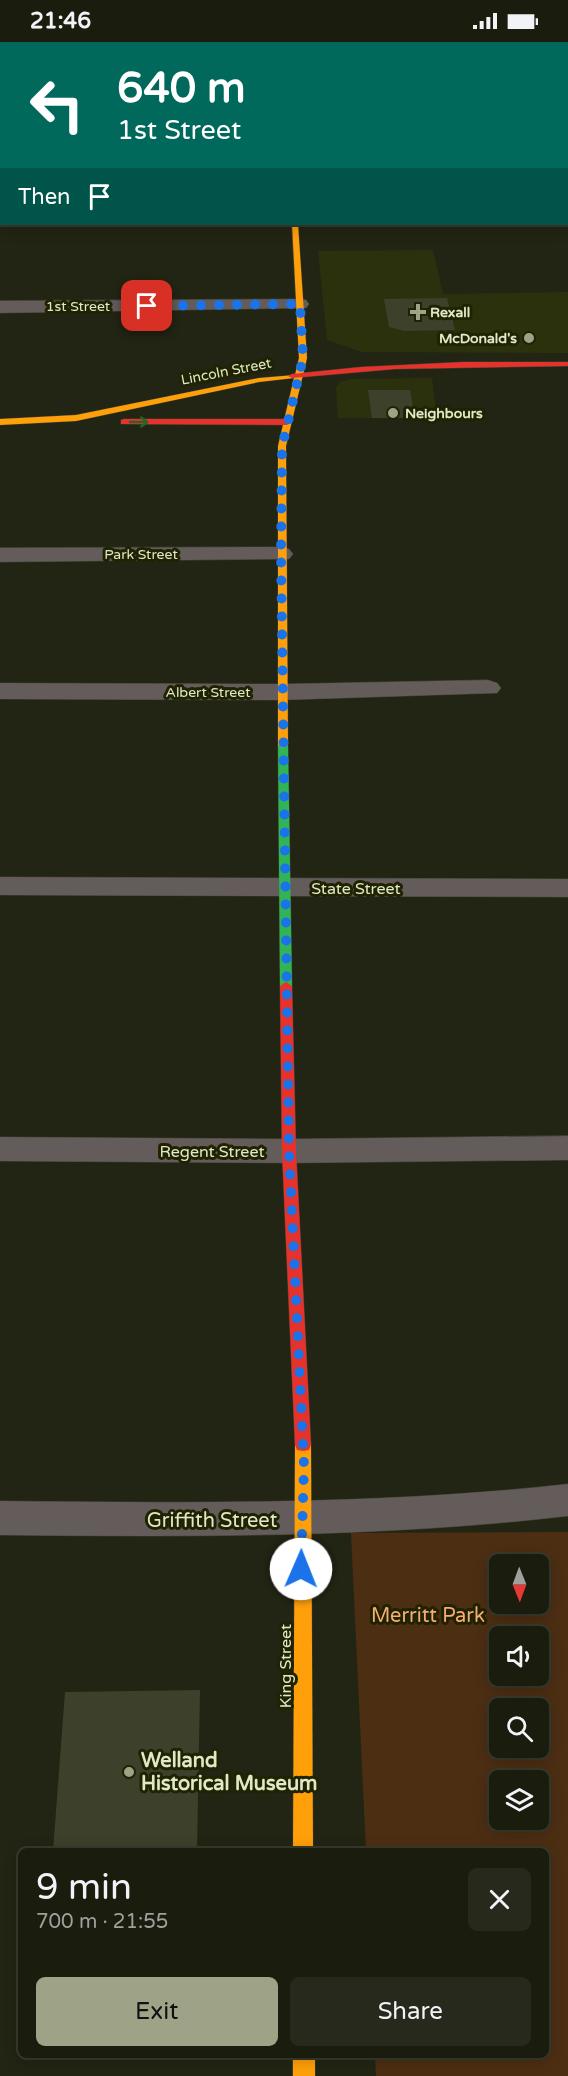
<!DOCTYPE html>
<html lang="en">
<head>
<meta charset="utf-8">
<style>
	:root { --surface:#1a1c0e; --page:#27291c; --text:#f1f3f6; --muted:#9fa19e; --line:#383a2e; --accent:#9ea388 }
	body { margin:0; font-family:"Varela Round",sans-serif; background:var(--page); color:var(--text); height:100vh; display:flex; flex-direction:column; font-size:22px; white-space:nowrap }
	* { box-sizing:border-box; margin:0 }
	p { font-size:20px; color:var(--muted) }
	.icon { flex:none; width:33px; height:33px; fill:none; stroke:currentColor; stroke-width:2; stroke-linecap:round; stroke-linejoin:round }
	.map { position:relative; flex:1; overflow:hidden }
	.sheet { position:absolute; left:18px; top:1806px; width:531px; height:210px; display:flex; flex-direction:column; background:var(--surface); border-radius:9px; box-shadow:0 3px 15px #0003,0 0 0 2px var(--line) }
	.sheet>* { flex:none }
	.hud { position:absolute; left:0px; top:0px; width:568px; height:183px; box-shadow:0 3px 15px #0003,0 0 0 2px var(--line); background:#00695c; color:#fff; overflow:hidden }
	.needle { width:39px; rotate:179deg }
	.buttons { position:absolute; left:489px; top:1512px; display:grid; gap:12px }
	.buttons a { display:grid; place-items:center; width:60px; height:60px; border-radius:9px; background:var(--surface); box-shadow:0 3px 15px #0003,0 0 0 2px var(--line); font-size:30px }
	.pin { position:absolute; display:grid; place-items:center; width:51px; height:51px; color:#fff; margin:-26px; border-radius:12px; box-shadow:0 3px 9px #0006 }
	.me { position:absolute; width:66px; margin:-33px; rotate:1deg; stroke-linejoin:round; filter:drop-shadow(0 0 4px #0008) }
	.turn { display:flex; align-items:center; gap:21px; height:126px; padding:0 18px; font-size:27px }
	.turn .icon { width:78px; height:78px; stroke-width:2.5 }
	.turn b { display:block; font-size:42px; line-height:51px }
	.then { display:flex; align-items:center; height:57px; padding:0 18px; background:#0003; gap:12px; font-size:22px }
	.round { display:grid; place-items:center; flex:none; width:63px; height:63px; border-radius:9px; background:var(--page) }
	.summary { display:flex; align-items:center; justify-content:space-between; height:102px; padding:0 18px }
	h1 { font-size:36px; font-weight:600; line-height:45px }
	.cta { display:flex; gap:12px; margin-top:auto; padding:12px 18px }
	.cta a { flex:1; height:69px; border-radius:9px; background:var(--accent); color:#111; font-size:24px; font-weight:600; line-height:69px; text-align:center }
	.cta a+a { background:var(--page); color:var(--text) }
	.status { display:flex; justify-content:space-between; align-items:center; height:42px; padding:0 30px; background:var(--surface); direction:ltr }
	.status svg { height:16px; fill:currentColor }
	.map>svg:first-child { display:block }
	.built { fill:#2c310d }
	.green { fill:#4c2e13; fill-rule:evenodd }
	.building { fill:#3d402a }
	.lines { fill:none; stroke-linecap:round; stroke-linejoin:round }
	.street-casing { stroke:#404231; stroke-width:1 }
	.fast-casing { stroke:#404231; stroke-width:1 }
	.slow-casing { stroke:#404231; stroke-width:1 }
	.jam-casing { stroke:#404231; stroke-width:1 }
	.street { fill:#635c5a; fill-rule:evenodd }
	.fast { fill:#30b455; fill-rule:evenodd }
	.slow { fill:#ff9f0a; fill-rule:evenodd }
	.jam { fill:#e5322d; fill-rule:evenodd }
	.oneway { stroke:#276427 }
	.route { stroke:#1a73e8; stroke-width:10; stroke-dasharray:0 18 }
	.poi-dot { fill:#9ea388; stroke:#1f2302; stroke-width:2 }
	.labels { text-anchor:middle; stroke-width:6; stroke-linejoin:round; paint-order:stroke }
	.far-street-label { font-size:14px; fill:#e1e7c7; stroke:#1f2302 }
	.far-poi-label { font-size:14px; font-weight:bold; fill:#e1e7c7; stroke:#1f2302; text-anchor:start }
	.street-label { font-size:16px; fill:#e1e7c7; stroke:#1f2302 }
	.near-street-label { font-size:20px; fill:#e1e7c7; stroke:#1f2302 }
	.near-park-label { font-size:20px; fill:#faab71; stroke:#1f2302 }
	.near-poi-label { font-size:20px; font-weight:bold; fill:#e1e7c7; stroke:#1f2302; text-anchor:start }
</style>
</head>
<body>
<div class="status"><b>21:46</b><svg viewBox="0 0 49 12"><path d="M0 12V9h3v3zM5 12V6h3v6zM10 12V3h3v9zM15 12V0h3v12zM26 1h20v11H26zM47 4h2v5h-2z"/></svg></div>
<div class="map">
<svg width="568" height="2034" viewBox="0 0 568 2034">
	<rect width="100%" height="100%" fill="#222513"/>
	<g class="built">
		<path d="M0 0H286V1L2 2 0 95Z"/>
		<path d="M433 208 443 252 568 250V311L362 310 327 298 318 209Z"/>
		<path d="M432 336 437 376H338L336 345 340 340 351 337Z"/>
	</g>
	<path class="green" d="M568 1490V2034H376L375 2013H546V1809H366L351 1491ZM500 1522H538V1562H500ZM500 1594H538V1634H500ZM500 1666H538V1706H500ZM500 1738H538V1778H500Z"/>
	<g class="building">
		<path d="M447 256 455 288 404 289 389 285 384 257Z"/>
		<path d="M368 348H410L415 376H372Z"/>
		<path d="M200 1648 197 1809H53L65 1650Z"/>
	</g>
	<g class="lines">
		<g class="street-casing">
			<g id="street">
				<rect x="567" y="24" width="1" height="8"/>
				<rect x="0" y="90" width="2" height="10"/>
				<rect x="0" y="166" width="2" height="10"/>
				<path d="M300 257 306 258 309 262 306 266 0 271V259Z"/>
				<path d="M281 505 289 507 293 512 289 517 0 520V506Z"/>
				<path d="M488 638 497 641 501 646 497 651 282 658 0 657V641L282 642Z"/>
				<path d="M0 835 568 837V855L0 853Z"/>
				<path d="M568 1094V1118L289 1121 0 1119V1095L289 1097Z"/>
				<path d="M568 1442V1474C379 1496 190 1495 0 1493V1459C190 1461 379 1463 568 1442Z"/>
			</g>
		</g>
		<g class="fast-casing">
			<path id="fast" d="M283 700 288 703 292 944 286 948 280 944 278 703Z"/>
		</g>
		<g class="slow-casing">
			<g id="slow">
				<path d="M292 182H298L307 316 286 404 288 703 283 706 278 703V404L294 336 259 340 76 379 0 383V377L76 373 259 336 295 333 299 316Z"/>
				<path d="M303 1397 309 1398 311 1403 313 1809H293L295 1403 297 1398Z"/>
				<rect x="293" y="2013" width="22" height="21"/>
			</g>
		</g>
		<g class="jam-casing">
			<g id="jam">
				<rect x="283" y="0" width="6" height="2"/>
				<path d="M464 320H568V324L395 327 292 336 288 334 292 332 361 325Z"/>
				<path d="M124 377H287L291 380 287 383 121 382V378Z"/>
				<path d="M286 940 292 944 296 1109 311 1403 309 1408 303 1409 297 1408 295 1403 282 1109 280 944Z"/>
			</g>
		</g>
		<use href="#street" class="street"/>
		<use href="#fast" class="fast"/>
		<use href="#slow" class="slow"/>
		<use href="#jam" class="jam"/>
	</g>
	<defs><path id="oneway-shaft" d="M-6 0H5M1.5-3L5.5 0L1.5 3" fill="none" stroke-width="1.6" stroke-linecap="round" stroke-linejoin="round" transform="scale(1.5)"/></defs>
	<use class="oneway" href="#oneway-shaft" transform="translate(139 380)"/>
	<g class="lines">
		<path class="route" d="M147 264 300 262 303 316 282 405 281 512 289 1109 304 1424 301 1527"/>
	</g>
	<g class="poi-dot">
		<path d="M415 261h6v6h6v6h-6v6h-6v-6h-6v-6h6z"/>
		<circle cx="529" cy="296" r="6"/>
		<circle cx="393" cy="371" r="6"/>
		<circle cx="129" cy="1730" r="6"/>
	</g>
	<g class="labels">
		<g class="far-street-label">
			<text x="78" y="269">1st Street</text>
			<text transform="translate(226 329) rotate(-11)" y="5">Lincoln Street</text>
			<text x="141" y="517">Park Street</text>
			<text x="208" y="655">Albert Street</text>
		</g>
		<g class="far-poi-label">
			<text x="430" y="275">Rexall</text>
			<text x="517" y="301" text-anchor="end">McDonald's</text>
			<text x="405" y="376">Neighbours</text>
		</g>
		<g class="street-label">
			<text x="356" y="852">State Street</text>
			<text x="212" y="1115">Regent Street</text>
			<text transform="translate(285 1624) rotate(-90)" y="6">King Street</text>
		</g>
		<g class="near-street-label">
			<text x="212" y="1485">Griffith Street</text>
		</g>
		<g class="near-park-label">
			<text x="428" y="1580">Merritt Park</text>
		</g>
		<g class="near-poi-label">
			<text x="141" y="1725">Welland<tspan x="141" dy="23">Historical Museum</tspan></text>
		</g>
	</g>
</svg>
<div class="buttons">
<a><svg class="needle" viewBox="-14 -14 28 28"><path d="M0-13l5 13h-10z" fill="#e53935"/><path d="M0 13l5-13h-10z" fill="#9fa19e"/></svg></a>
<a><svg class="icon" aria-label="sound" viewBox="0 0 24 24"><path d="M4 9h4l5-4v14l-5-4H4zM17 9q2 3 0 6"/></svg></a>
<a><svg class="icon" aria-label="search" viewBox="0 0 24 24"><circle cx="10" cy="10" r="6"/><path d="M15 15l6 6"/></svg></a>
<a><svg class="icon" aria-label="layers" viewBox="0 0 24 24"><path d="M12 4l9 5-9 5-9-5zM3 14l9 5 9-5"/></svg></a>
</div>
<div class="pin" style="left:147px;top:264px;background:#d93025"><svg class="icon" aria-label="arrive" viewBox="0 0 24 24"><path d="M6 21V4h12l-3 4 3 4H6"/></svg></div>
<svg class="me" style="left:301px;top:1527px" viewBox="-20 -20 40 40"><circle r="19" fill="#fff"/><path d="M0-13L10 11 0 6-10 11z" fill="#1a73e8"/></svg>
<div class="hud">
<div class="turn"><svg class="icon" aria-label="left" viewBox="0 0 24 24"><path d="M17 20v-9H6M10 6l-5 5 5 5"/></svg><div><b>640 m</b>1st Street</div></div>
<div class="then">Then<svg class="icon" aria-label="arrive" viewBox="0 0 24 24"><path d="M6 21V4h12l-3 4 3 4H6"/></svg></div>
</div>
<section class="sheet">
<div class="summary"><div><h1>9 min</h1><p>700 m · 21:55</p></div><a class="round"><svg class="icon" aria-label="close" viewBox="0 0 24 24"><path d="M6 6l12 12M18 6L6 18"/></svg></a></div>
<div class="cta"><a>Exit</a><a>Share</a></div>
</section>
</div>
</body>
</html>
